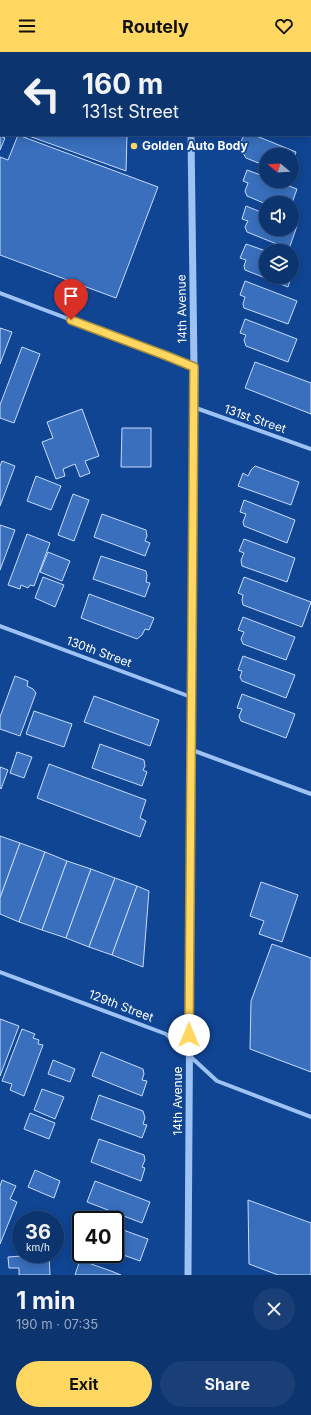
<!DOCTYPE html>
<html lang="en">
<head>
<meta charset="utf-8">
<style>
	:root { --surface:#0c346f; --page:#1a3f77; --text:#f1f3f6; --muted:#9aaac3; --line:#2c4f82; --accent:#ffd761 }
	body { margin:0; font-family:Inter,sans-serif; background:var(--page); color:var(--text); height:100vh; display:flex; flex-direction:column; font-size:15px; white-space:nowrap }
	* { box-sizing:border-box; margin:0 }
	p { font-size:13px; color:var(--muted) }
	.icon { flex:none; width:22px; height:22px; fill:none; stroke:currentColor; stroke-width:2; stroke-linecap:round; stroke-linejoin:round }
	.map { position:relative; height:1223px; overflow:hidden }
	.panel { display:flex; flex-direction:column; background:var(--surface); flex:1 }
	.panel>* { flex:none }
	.banner { position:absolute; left:0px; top:0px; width:311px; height:84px; box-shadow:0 2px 10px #0003,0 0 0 1px var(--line); background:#0c346f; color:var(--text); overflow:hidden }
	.needle { width:26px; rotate:288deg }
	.tools { position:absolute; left:259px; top:96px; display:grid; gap:8px }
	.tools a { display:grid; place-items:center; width:40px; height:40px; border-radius:50%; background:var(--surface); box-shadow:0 2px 10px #0003,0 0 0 1px var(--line); font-size:20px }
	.speed { position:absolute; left:12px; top:1159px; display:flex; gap:8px; font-size:20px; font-weight:700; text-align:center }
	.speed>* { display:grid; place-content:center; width:52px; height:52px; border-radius:50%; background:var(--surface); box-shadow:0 2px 10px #0003,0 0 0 1px var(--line); line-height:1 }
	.speed small { font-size:10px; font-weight:400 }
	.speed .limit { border:2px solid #111; border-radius:6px; background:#fff; color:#111 }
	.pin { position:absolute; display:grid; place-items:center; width:34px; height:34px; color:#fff; margin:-41px -17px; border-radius:50% 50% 50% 0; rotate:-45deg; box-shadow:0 0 4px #0007 }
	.pin .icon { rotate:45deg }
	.me { position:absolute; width:44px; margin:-22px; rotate:0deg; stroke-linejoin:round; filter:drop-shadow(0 0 3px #0008) }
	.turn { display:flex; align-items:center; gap:14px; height:84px; padding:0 16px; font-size:18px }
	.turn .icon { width:52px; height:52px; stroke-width:2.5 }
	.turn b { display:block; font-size:28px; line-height:34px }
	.round { display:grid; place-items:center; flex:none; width:42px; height:42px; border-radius:21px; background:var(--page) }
	.overview { display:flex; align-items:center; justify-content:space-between; height:68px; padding:0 16px }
	h1 { font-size:24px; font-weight:700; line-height:30px }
	.action { display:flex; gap:8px; margin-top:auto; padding:8px 16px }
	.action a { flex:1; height:46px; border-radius:24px; background:var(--accent); color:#111; font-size:16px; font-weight:700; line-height:46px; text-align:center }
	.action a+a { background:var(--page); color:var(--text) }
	header { display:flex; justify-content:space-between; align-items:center; height:52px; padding:0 16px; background:var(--accent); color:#111; font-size:18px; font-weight:700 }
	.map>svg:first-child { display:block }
	.building { fill:#396fbd; stroke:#c6ddfe }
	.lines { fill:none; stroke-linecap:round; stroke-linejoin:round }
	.service { stroke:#9ec2f3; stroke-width:3 }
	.minor { stroke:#9ec2f3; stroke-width:4 }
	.tertiary { stroke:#9ec2f3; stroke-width:7 }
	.route-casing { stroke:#a68c3f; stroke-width:10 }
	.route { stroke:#ffd761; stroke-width:7 }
	.poi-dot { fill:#ffd761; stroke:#104594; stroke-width:1.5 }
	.labels { text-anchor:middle; stroke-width:3.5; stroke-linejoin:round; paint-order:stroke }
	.poi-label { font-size:12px; font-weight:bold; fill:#fff; stroke:#104594; text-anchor:start }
	.street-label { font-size:12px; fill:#fff; stroke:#104594 }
</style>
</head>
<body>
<header><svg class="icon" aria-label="menu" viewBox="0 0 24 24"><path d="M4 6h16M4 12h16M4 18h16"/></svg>Routely<svg class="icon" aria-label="heart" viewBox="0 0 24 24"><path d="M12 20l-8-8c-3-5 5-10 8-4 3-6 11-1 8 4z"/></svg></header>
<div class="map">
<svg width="311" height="1223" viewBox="0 0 311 1223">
	<rect width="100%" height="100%" fill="#104594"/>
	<g class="building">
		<path d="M264 0H293L292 1Z"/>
		<path d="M18 83 158 135 116 246 0 203V105L8 108Z"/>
		<path d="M26 83H127L126 119Z"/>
		<path d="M244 83H254L296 100 292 110V103H266V114L246 106 243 101 246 95 240 92Z"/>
		<path d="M0 84 5 86 0 98Z"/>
		<path d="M247 118 266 125V129H276L297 137 292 151 266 152 247 144 245 139 248 131 243 129Z"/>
		<path d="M246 154 266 162V177H292V172L297 174 289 197 247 180 245 175 248 169 242 167Z"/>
		<path d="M246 192 266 199V225H291L288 235 245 218 244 214 246 208 240 206Z"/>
		<path d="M292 209 297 211 292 223Z"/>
		<path d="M245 229 297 249 288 272 244 256 243 252 245 245 240 243Z"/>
		<path d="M245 267 297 287 288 310 246 294 244 288 246 283 240 281Z"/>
		<path d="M0 276 12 280 0 312Z"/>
		<path d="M22 295 40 302 14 371 0 366V353Z"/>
		<path d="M255 310 311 331V362L245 336Z"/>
		<path d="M82 357 99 404 85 409 90 421 80 425 75 412 63 417 65 424 56 427 42 390 53 386 47 370Z"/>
		<path d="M122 376H151V415H121Z"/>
		<path d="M2 409 15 414 0 454V414Z"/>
		<path d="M255 414 299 430 291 453 238 434 243 421 248 424 251 418Z"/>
		<path d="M36 424 61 434 51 458 27 449Z"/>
		<path d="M73 442 89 448 74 489 58 483Z"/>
		<path d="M244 448 295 468 287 491 244 474 243 470 246 462 240 460Z"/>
		<path d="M102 462 146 478 147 484 145 489 150 491 145 504 94 485Z"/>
		<path d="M0 473 15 478 0 518Z"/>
		<path d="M27 482 50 491 34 534 30 533 28 536 21 533 20 537 8 533Z"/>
		<path d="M244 487 295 506 287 530 242 514 241 508 244 501 239 499Z"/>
		<path d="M48 500 70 509 62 529 40 520Z"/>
		<path d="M101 504 146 519 147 524 146 530 150 531 145 545 93 527Z"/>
		<path d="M43 525 64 533 55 555 35 546Z"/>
		<path d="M244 525 311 550 302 575 243 553 242 548 243 543 238 541Z"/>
		<path d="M89 542 154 566 149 578 145 577 142 583 137 587 81 566Z"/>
		<path d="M243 565 295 585 286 608 243 592 241 587 244 580 238 578Z"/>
		<path d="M243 604 295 623 286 646 242 629 240 625 242 619 238 618Z"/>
		<path d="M15 624 28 629 27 634 33 637 36 641 20 684 0 677V665Z"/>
		<path d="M242 642 295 662 286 686 241 669 239 664 242 657 237 656Z"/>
		<path d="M94 644 159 668 150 694 84 670Z"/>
		<path d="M34 659 72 672 64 695 26 682Z"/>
		<path d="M100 692 144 708 145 714 143 718 147 720 142 734 92 716Z"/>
		<path d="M17 700 32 705 24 726 10 721Z"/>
		<path d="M49 712 146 748 140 766 146 769 140 785 37 746Z"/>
		<path d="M0 715 8 718 1 737 0 736Z"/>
		<path d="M0 784 20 791 0 846Z"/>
		<path d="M20 791 45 800 19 870 0 862V846Z"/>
		<path d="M45 800 67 809 42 878 19 870Z"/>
		<path d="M67 809 91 817 66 886 42 878Z"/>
		<path d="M91 817 115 826 89 895 66 886Z"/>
		<path d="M115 826 137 834 112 903 89 895Z"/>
		<path d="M261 830 298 843 282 890 259 882 264 869 250 864Z"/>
		<path d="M137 834 149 839 143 915 112 903Z"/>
		<path d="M272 892 311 906V1020L250 997 251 949Z"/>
		<path d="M0 967 19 974 0 1024Z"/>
		<path d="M22 977 35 982 33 986 39 988 38 992 43 993 24 1044 10 1038 12 1032 2 1029Z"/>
		<path d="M101 1000 143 1017 144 1022 142 1028 147 1029 142 1044 92 1024Z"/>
		<path d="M53 1008 75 1017 70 1030 48 1022Z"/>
		<path d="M42 1037 64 1045 55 1067 34 1058Z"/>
		<path d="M99 1043 143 1059 145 1066 143 1072 147 1073 142 1086 91 1067Z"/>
		<path d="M30 1061 55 1071 49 1087 24 1077Z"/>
		<path d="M99 1087 144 1103 145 1108 142 1115 145 1116 141 1129 91 1110Z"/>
		<path d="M35 1118 60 1129 54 1146 28 1135Z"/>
		<path d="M2 1128 16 1134 10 1147 17 1150 0 1192V1134Z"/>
		<path d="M95 1129 150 1150 142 1171 87 1150Z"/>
		<path d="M248 1148 311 1171V1223H278L249 1212Z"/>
		<path d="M115 1175 148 1187 140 1209 115 1200Z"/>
		<path d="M49 1202 50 1223H19V1216H9L8 1205Z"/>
		<path d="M80 1208 111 1219 121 1223H75Z"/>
	</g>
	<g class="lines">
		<path class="service" d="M53 0 56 1"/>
		<g class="minor">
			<path d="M0 241 167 304 194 315"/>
			<path d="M193 355 311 397"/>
			<path d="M0 574 191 645"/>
			<path d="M192 698 311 742"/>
			<path d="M0 920 166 982 217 1029 311 1065"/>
		</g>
		<g class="tertiary">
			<path d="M196 1 197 0"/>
			<path d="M188 1223 194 315 191 83"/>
		</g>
	</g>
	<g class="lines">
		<g class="route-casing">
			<path id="route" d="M71 268 167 304 194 315 189 983"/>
		</g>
		<use href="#route" class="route"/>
	</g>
	<circle class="poi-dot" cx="134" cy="94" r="4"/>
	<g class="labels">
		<g class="poi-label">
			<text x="142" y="98">Golden Auto Body</text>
		</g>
		<g class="street-label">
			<text transform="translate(182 257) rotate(-91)" y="4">14th Avenue</text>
			<text transform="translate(255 367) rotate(19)" y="4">131st Street</text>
			<text transform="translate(99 600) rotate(20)" y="4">130th Street</text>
			<text transform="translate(121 954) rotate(21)" y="4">129th Street</text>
			<text transform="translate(178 1049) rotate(-90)" y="4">14th Avenue</text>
		</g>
	</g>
</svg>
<div class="tools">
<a><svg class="needle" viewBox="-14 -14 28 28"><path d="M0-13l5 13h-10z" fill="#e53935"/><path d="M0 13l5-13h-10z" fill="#9aaac3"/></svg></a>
<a><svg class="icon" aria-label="sound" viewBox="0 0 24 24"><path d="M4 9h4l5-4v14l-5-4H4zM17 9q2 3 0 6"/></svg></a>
<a><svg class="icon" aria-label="layers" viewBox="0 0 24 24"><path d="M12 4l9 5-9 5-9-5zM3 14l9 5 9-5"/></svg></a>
</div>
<div class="speed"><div>36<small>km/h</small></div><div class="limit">40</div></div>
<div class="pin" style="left:71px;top:268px;background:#d93025"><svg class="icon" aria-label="arrive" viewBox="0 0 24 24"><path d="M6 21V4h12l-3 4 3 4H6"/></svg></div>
<svg class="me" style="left:189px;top:983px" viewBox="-20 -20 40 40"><circle r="19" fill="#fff"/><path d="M0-13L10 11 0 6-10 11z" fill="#ffd761"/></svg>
<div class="banner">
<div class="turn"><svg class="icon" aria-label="left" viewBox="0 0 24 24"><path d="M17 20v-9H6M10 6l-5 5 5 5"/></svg><div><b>160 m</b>131st Street</div></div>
</div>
</div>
<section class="panel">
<div class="overview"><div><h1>1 min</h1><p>190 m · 07:35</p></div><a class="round"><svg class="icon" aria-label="close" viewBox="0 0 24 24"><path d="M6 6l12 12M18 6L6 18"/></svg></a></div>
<div class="action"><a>Exit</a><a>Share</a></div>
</section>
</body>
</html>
